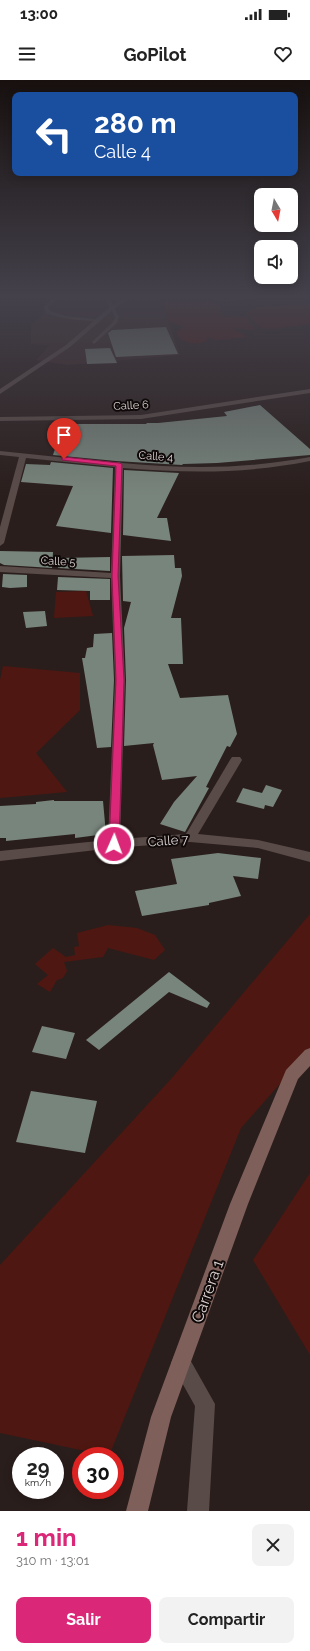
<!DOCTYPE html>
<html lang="es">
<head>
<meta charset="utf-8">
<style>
	:root { --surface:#fff; --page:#f2f2f2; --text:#222; --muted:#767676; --accent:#db2777 }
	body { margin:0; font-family:Raleway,sans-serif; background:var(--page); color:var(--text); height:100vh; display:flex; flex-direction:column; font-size:15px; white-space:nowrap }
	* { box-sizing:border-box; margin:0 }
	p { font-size:13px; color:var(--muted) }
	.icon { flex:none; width:22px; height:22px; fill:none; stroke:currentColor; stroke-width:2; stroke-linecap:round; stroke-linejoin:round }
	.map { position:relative; height:1431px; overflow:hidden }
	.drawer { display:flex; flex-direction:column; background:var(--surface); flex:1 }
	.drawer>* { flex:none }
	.guide { position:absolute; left:12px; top:12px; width:286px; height:84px; border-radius:8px; box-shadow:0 2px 10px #0003; background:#1a4fa0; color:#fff; overflow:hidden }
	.needle { width:26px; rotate:170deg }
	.buttons { position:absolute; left:254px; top:108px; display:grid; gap:8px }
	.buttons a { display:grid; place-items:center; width:44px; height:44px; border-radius:8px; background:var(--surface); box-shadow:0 2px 10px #0003; font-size:20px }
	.speed { position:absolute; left:12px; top:1367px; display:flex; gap:8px; font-size:20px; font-weight:700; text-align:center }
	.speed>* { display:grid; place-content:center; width:52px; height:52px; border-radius:50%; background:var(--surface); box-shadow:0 2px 10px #0003; line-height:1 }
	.speed small { font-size:10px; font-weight:400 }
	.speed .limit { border:6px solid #d22; background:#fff; color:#111 }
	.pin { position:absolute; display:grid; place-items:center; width:34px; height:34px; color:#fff; margin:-41px -17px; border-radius:50% 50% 50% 0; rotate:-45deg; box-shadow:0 0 4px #0007 }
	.pin .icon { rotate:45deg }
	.me { position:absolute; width:44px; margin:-22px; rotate:2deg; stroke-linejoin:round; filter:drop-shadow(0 0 3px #0008) }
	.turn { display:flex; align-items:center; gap:14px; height:84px; padding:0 16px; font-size:18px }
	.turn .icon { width:52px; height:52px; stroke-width:2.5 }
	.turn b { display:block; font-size:28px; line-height:34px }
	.round { display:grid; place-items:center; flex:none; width:42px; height:42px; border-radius:8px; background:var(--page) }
	.head { display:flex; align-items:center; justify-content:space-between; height:68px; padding:0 16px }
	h1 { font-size:24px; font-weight:700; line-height:30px; color:var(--accent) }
	.action { display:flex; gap:8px; margin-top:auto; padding:8px 16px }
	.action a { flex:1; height:46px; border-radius:8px; background:var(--accent); color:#fff; font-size:16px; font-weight:700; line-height:46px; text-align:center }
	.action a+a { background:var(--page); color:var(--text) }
	.status { display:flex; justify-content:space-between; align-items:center; height:28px; padding:0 20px; background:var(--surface); direction:ltr }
	.status svg { height:11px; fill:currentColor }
	header { display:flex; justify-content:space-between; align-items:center; height:52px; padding:0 16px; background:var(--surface); font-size:18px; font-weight:700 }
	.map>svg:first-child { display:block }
	.built { fill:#382622 }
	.green { fill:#4f1711 }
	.building { fill:#78857c }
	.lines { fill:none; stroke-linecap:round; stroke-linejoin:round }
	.path { stroke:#7d7270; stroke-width:1.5; stroke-dasharray:1 1; stroke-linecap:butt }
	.lane { fill:#594b48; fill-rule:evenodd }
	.street { fill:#594b48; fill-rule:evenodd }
	.secondary { fill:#7f5f59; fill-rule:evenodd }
	.route { fill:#db2777; stroke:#8e194d }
	.labels { text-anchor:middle; stroke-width:4; stroke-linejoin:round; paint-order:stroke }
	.far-street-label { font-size:11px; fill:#ddd4d2; stroke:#0f0909 }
	.street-label { font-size:13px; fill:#ddd4d2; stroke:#0f0909 }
	.near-street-label { font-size:16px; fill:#ddd4d2; stroke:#0f0909 }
</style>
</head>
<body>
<div class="status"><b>13:00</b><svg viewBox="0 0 49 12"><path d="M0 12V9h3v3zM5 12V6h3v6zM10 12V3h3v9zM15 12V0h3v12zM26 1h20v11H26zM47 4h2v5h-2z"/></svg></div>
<header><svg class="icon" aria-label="menu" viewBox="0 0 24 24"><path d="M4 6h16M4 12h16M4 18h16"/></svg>GoPilot<svg class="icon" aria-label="heart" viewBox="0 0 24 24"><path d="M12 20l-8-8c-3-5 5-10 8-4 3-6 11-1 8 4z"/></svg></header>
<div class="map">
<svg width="310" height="1431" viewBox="0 0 310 1431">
	<rect width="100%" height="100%" fill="#2a1e1c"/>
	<path class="built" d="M54 216H159L180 275 68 285 36 280 50 265 31 264V245L42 235 43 228Z"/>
	<g class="green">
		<path d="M160 216H191L196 225C208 218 211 219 222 228L218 231 223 236 247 237 255 250 232 248 248 257 216 260 207 257V260C201 265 188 264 182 260 179 258 177 254 176 252L185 247 169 242Z"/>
		<path d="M310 224 309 244 271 249 261 248 246 233 257 227Z"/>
		<path d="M86 511 93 536 54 538 56 512Z"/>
		<path d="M3 586 80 593V630L36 673 67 712 0 718V600Z"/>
		<path d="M310 834V970L241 1048 109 1376 0 1353V1185L171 999Z"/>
		<path d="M108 845 137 848 155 855 165 870 154 880 108 868 103 877 64 882 67 891 63 898 57 900 50 912 37 904 48 895 35 884 53 868 66 877 75 875 74 867 79 866 77 853Z"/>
		<path d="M310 1093V1275L253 1180Z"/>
	</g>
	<g class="building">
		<path d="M166 247 178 274 116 277 108 253 112 250Z"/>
		<path d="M110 268 117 283 87 284 85 269Z"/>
		<path d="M260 325 310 369V375L217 383 183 384 182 385 116 381 53 375 63 344H146L147 343H158L227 336 224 332Z"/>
		<path d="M51 382 113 388 111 453 56 446 73 406 21 402 26 384 50 385Z"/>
		<path d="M124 390 179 393 157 438H167L171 461 123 455Z"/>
		<path d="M0 471 53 472 52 488 4 485 0 483Z"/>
		<path d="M174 475 175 488H181L182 496 171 538H181L183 584H168L180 618 228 615 237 654 230 667 227 666 206 707 209 708 185 752 160 744 174 722 197 696 162 700 153 665 154 663 124 666 126 600 124 548 131 522 123 521 122 476Z"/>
		<path d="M110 477V491L58 488 59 478Z"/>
		<path d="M3 494 27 495V507L10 508 2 507Z"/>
		<path d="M58 497 110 499V520H90V511L57 510Z"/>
		<path d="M45 531 47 546 26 548 23 532Z"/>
		<path d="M112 553 114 600 111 667 97 668 82 578H85L87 568 93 567 94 554Z"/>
		<path d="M266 705 282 710 273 727 265 725 264 729 236 722 243 708 262 713Z"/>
		<path d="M54 720V721H103L106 754 75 758V754L6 761V758H0V726L36 724V722Z"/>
		<path d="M218 773 261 778 258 799 233 796 241 816 209 823V825L142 836 135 811 177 804 171 779Z"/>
		<path d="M169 892 210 923 207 928 169 912 99 970 86 960Z"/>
		<path d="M42 946 75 953 66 979 32 972Z"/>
		<path d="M31 1011 97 1021 85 1073 16 1062Z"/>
	</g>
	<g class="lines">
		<g class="path">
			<path d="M207 216 224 221 255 216"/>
			<path d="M292 216 310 217"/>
		</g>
		<g class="lane">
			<path d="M55 216H60L48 227 50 231 66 236 100 240 98 241C80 240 63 240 46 233L44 227Z"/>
			<path d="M104 216H108L119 237 117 243 94 264 92 262 113 242 115 237Z"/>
		</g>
		<g class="street">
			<path d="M127 216H134L115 228 70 267 0 314V309L66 265 111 226Z"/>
			<path d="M310 309V313L141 339 0 341V337L141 335Z"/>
			<path d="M0 371 116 383 119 382 122 383C189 389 244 389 310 377V381C244 394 189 393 123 388L120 496 125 600 120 759 186 754 230 680 232 677H240L242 680 198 754 258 760 310 772V782L258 768 190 762 114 768 0 781V771L108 760 115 600 111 498 0 492V486L111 493 115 387 26 378 4 463 0 466V447L19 377 0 375Z"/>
			<path d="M181 1273 188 1276 215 1324 209 1431H187L195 1326 171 1283 174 1276Z"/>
		</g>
		<path class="secondary" d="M310 968V986L298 999 248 1124 171 1337 148 1431H126L151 1337 230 1124 286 990 305 970Z"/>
	</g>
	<linearGradient id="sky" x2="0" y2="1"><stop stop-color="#17100f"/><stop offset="0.52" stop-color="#44414b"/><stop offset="1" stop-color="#44414b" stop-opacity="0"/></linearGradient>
	<rect width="310" height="416" fill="url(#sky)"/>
	<path class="route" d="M64 377 119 383 122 384 118 496 124 600 119 764 114 767 109 764 116 600 112 496 116 386 62 380V378Z"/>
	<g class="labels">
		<g class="far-street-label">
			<text transform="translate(131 325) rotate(-3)" y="4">Calle 6</text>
			<text transform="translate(156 376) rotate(4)" y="4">Calle 4</text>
			<text transform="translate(58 481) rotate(3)" y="4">Calle 5</text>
		</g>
		<g class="street-label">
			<text transform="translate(168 760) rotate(-4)" y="5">Calle 7</text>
		</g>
		<g class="near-street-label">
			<text transform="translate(207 1211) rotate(-70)" y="6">Carrera 1</text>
		</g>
	</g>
</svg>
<div class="buttons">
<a><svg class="needle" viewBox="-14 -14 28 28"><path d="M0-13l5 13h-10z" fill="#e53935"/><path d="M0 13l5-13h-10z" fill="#767676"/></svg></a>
<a><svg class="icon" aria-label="sound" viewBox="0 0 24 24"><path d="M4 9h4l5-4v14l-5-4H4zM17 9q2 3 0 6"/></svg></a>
</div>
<div class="speed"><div>29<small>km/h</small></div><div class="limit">30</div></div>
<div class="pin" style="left:64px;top:379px;background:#d93025"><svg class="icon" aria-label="arrive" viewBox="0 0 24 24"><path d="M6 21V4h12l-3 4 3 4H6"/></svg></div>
<svg class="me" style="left:114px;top:764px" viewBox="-20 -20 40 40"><circle r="17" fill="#db2777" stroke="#fff" stroke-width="3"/><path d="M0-11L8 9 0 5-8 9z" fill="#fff"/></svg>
<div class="guide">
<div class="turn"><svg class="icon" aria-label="left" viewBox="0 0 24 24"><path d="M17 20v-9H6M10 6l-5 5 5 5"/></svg><div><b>280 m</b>Calle 4</div></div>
</div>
</div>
<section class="drawer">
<div class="head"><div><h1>1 min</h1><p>310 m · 13:01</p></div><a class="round"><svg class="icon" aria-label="close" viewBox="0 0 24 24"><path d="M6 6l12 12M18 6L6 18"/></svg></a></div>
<div class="action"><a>Salir</a><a>Compartir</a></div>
</section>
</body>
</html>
